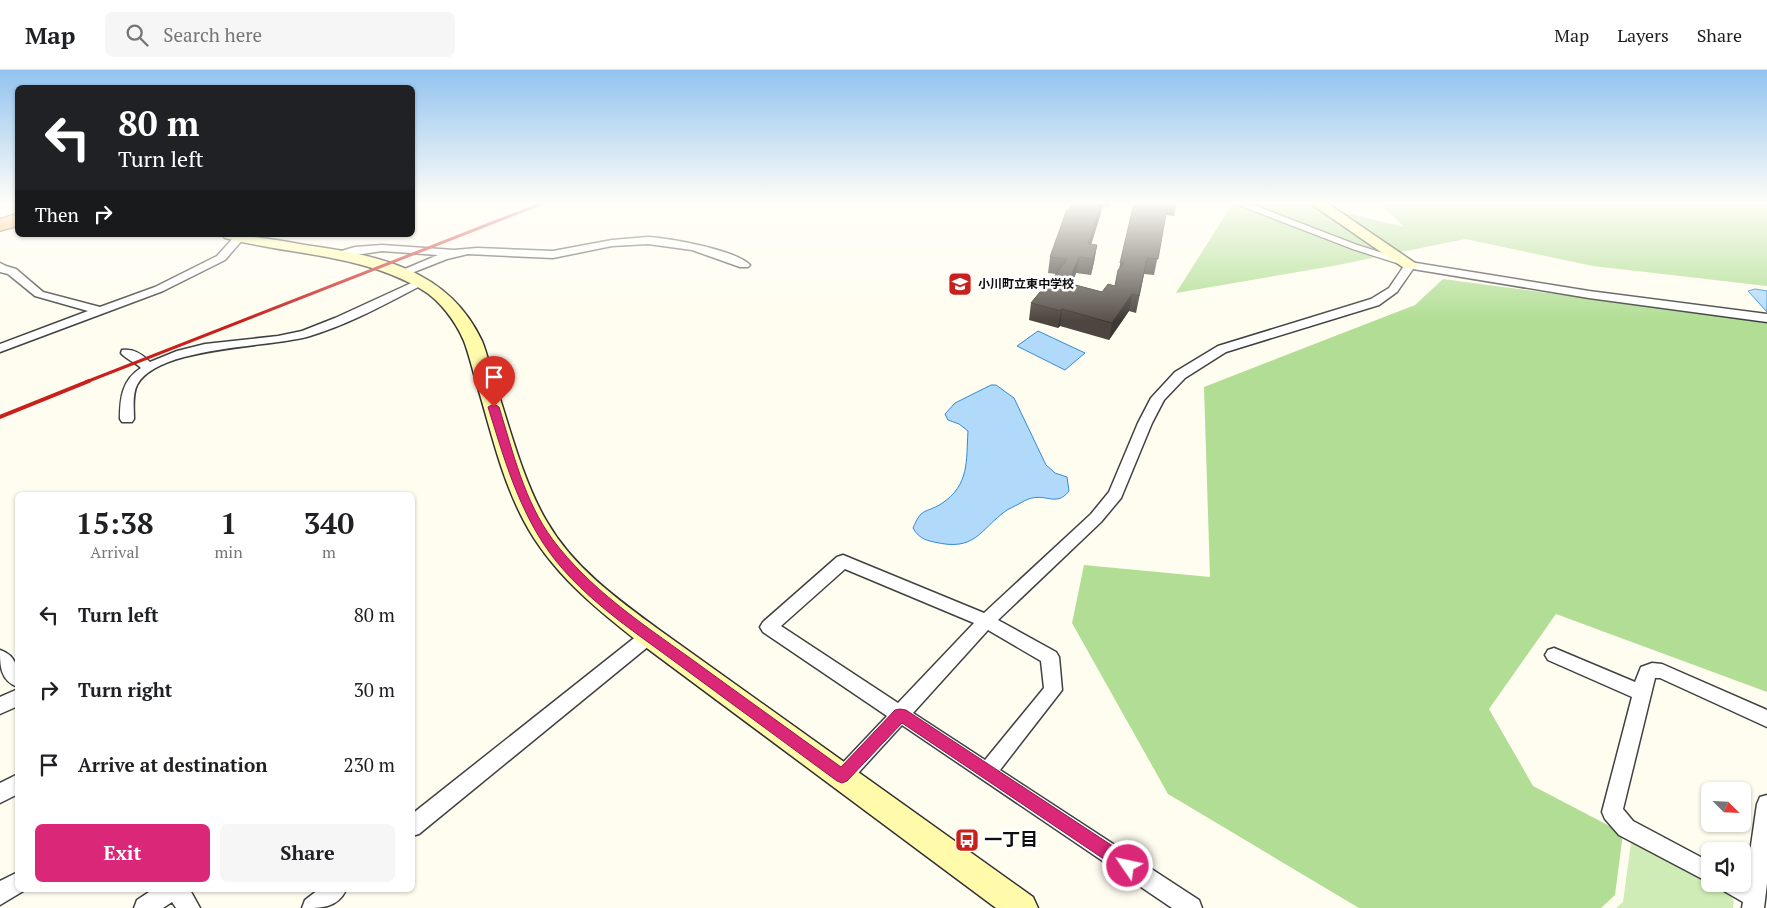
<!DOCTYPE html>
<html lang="en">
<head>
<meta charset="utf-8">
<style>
	:root { --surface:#fff; --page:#f6f6f6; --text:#202124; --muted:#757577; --line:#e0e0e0; --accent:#db2777 }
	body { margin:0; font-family:"PT Serif","Noto Sans JP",serif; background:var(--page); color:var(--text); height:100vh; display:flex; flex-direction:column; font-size:19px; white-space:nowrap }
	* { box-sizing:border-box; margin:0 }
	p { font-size:16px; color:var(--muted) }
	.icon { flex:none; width:28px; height:28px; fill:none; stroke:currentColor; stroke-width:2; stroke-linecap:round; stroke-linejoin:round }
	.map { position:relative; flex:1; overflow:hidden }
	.panel { position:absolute; left:15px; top:422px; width:400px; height:400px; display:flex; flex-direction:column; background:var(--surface); border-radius:8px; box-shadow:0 1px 4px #0004 }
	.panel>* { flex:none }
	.hud { position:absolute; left:15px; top:15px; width:400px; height:152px; border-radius:8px; box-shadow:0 1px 4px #0004; background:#202124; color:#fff; overflow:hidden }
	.needle { width:32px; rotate:114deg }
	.fabs { position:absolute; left:1701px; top:712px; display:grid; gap:10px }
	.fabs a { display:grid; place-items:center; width:50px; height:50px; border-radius:8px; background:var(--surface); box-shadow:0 1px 4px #0004; font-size:25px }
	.pin { position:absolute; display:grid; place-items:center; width:42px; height:42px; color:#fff; margin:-51px -21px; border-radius:50% 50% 50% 0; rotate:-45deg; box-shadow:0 0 5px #0007 }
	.pin .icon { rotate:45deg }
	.me { position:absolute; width:55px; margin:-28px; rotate:304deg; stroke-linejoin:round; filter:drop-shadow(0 0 4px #0008) }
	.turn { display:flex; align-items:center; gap:18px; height:105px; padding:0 20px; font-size:22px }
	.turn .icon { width:65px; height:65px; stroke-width:2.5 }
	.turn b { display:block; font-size:35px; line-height:42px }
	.then { display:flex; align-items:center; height:48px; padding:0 20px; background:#0003; gap:10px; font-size:19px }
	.eta { display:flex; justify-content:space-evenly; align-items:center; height:85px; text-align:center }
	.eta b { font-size:30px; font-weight:600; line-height:35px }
	.primary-button { display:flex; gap:10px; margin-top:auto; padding:10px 20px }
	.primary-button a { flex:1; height:58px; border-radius:8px; background:var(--accent); color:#fff; font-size:20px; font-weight:600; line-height:58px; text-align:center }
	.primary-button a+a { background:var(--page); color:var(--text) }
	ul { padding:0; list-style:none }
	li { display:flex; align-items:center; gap:15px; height:75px; padding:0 20px }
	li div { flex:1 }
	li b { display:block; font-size:19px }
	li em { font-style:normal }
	header { display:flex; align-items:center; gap:30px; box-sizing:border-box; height:70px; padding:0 25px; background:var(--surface); border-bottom:1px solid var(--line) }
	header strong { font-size:24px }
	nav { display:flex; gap:28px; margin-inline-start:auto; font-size:18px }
	.search { width:350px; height:45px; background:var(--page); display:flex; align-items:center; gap:12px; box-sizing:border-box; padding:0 18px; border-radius:8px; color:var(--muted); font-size:19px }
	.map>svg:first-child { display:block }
	.green { fill:#cfecb6 }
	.forest { fill:#b1de94 }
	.water { fill:#b1dafa; stroke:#338ad6 }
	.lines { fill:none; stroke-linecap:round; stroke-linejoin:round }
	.lane-casing { stroke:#414141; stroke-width:8 }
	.street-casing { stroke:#414141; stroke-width:3 }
	.secondary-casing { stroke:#303030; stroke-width:3 }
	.highway-casing { stroke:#1f1f1f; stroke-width:2 }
	.lane { stroke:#fff; stroke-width:5.5 }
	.street { fill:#fff; fill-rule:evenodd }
	.secondary { fill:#fffbab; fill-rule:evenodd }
	.highway { fill:#fdaa50; fill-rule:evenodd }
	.rail-far1 { stroke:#c8201d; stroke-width:3 }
	.rail { stroke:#c8201d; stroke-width:4 }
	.wall { fill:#4c4540 }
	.shaded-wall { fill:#3e3834 }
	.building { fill:#58504a; stroke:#3e3834 }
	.route { fill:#db2777; stroke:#8e194d }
	.labels { text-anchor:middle; stroke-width:5; stroke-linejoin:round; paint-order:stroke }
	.far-poi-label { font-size:12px; font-weight:bold; fill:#0e0e0e; stroke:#fff; text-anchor:start }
	.near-poi-label { font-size:18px; font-weight:bold; fill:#0e0e0e; stroke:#fff; text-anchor:start }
</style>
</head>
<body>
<header>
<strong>Map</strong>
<div class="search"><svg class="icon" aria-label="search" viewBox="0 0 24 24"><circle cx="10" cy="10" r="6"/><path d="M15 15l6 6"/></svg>Search here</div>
<nav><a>Map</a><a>Layers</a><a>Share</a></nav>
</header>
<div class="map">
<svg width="1767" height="838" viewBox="0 0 1767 838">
	<rect width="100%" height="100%" fill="#fffdf0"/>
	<path class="green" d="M1632 766 1710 806V814H1724L1734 831 1733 838H1616L1623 832Z"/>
	<g class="forest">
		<path d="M1233 133H1304L1404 157 1380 133H1767V216L1593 196 1465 169 1333 196 1176 223Z"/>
		<path d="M1443 209 1767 252V622L1556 544 1489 639 1533 716 1623 763 1615 825 1601 838H1359L1168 724 1072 553 1084 495 1210 507 1204 317 1415 235Z"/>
	</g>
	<g class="water">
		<path d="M1755 219 1767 221V242L1748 221Z"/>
		<path d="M1038 261 1085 283 1065 300 1017 276Z"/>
		<path d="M991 315H996L1014 328 1046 395 1055 403 1067 407 1069 421C1055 439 1045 420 1024 431 1019 434 1013 437 1007 440 979 460 976 482 934 472 924 470 918 467 913 458 922 437 924 444 941 434 970 415 966 391 968 361L959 354 948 350 945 344 955 333Z"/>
	</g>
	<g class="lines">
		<g class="lane-casing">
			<path id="lane" d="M1241 133 1355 177 1399 191"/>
		</g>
		<g class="street-casing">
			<g id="street">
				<path d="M235 166H243L244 168 225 190 163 221 0 282V274L88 241 35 226 8 204 0 202V193L6 196 16 199 43 222 100 237 155 217 217 186Z"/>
				<path d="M648 167C669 168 736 180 750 195L748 197H740L692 180 648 174 612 176 553 188 468 184 447 189 404 206 398 203 400 201 438 185 382 181 342 187 336 184 338 182 355 177 382 175 454 180 477 178 553 181 612 170Z"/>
				<path d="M1410 192 1589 221 1767 244V252L1589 228 1413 199 1397 222 1379 235 1226 282 1185 308 1164 330 1152 353 1121 428 1101 452 998 550 1056 582 1059 587 1062 620 1000 700 1199 830 1202 838H1172L902 655 849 713 842 716 835 713 832 707 835 701 887 646 763 562 760 557 763 552 837 487 843 485 984 543 1091 444 1109 422 1138 353 1151 328 1175 302 1218 276 1371 229 1389 218 1406 193ZM845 499 974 553 898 633 781 556ZM988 560 1041 591 1044 618 985 690 913 643Z"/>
				<path d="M420 209 424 210 426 212 424 214C387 233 350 254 310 266 270 278 158 276 137 315 132 325 134 338 134 349L132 352H122L120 349C120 328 122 310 141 298 135 292 124 288 121 283L122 280C134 278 143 285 150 292L177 281 205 274 278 266 302 261 335 248Z"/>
				<path d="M649 559 655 561 658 566 655 571 419 764 412 766V744L643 561Z"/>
				<path d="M1554 578 1635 612 1641 597 1652 593 1662 594 1767 640V657L1660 608H1655L1623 739 1633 751 1710 792V813L1619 765 1605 749 1602 742 1632 627 1548 590 1545 585 1548 580Z"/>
				<path d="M0 580C18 586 18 601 18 617 0 611 0 595 0 580Z"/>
				<path d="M18 619V636L0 644V627Z"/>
				<path d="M18 704V724L0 733V713Z"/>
				<path d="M1767 725V814L1764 838H1742L1743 832 1724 821 1721 814H1742V808L1746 810 1757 734 1760 727Z"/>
				<path d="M18 802V820H25L0 835V811Z"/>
				<path d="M152 820H190L200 838H176L172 832 163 838H134L137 830Z"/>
				<path d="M318 820H346C337 838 322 838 302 838L305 830Z"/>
			</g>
		</g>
		<g class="secondary-casing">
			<g id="secondary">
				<path d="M1310 133H1327L1418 195 1416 198H1404Z"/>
				<path d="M222 165C250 165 277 170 305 175 376 185 448 198 482 271 487 283 490 298 494 310 509 355 523 412 547 452 573 497 617 529 658 559L1033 827 1038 838H996L640 573C595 538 551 502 524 451 501 408 490 357 476 311 472 298 469 284 464 271 456 252 440 230 421 219 362 184 290 185 225 168Z"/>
			</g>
		</g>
		<g class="highway-casing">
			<path id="highway" d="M18 143V156L0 161V149Z"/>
		</g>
		<use href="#lane" class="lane"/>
		<use href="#street" class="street"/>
		<use href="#secondary" class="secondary"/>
		<use href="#highway" class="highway"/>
		<path class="rail-far1" d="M86 312 543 133"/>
		<path class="rail" d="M0 347 89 311"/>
	</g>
	<path class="wall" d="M1085 133H1110L1109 137 1103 136 1091 175H1097L1094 192 1091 205 1076 203 1072 214 1102 222 1115 216 1134 133H1177L1174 146 1166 145 1154 205 1144 204 1136 243 1129 241 1109 270 1060 256 1058 258 1029 250 1031 233 1043 222 1056 204 1048 203 1050 187 1069 139Z"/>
	<g class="shaded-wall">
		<path d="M1102 133H1104L1103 136 1087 188 1088 174Z"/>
		<path d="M1097 175 1094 192 1091 205 1093 189Z"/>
		<path d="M1079 187 1076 203 1065 230 1068 213Z"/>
		<path d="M1132 224 1129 241 1109 270 1112 253Z"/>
		<path d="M1062 239 1060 256 1058 258 1061 241Z"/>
	</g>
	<path class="building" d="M1071 133 1085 134V133H1102L1088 174 1097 175 1093 189 1079 187 1068 213 1102 222 1108 214 1115 216 1118 200 1124 193H1120L1134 133H1168L1158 189 1147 188 1139 226 1132 224 1112 253 1062 239 1061 241 1031 233 1040 222H1043L1067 189 1050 187 1067 139H1069Z"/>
	<linearGradient id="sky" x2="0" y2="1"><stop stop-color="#92c3ef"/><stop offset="0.53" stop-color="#fffef8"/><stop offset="1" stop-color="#fffef8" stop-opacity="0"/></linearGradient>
	<rect width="1767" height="251" fill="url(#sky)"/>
	<path class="route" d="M494 334 499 337C513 382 524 431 553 470 590 519 641 553 690 588 741 625 791 661 841 697L895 640 900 639 906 640 1134 790 1136 796 1134 802 1128 804 1123 802 902 653 847 711 842 713 837 711C784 672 731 633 678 594 631 559 576 524 543 473 516 431 503 385 488 337Z"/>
	<defs>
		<g id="school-square" transform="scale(1.25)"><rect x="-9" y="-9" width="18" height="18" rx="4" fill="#c8201d" stroke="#fff"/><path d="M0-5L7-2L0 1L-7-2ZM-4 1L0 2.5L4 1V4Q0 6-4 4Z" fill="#fff"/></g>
		<g id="bus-square" transform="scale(1.25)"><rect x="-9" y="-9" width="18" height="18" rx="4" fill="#c8201d" stroke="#fff"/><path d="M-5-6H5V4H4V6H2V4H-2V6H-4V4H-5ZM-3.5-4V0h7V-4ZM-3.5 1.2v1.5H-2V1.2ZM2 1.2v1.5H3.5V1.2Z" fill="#fff"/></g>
	</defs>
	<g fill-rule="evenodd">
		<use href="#school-square" x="960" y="214"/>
		<use href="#bus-square" x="967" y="770"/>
	</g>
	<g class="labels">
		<g class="far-poi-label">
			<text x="978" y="218">小川町立東中学校</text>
		</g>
		<g class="near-poi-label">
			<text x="984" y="776">一丁目</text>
		</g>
	</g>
</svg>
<div class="fabs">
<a><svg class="needle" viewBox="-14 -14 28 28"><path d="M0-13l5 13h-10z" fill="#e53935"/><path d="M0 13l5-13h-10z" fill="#757577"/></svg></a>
<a><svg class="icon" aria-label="sound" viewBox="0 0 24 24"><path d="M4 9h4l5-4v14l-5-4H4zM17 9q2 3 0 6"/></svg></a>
</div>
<div class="pin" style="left:494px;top:337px;background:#d93025"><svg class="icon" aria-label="arrive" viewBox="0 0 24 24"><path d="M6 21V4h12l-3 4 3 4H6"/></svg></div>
<svg class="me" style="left:1128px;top:796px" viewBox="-20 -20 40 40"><circle r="17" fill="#db2777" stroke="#fff" stroke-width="3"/><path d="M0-11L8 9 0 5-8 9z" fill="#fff"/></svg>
<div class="hud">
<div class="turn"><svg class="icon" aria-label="left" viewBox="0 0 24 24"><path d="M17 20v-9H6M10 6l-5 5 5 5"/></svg><div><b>80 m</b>Turn left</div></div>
<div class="then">Then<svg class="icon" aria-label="right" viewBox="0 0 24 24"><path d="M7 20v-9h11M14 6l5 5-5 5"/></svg></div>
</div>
<section class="panel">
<div class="eta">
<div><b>15:38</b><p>Arrival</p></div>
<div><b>1</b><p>min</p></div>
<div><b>340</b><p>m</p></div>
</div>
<ul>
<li><svg class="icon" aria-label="left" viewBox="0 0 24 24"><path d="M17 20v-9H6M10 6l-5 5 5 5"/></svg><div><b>Turn left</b></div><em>80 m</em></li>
<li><svg class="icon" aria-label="right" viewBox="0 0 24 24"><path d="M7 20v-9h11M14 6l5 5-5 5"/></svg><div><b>Turn right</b></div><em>30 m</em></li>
<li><svg class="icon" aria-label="arrive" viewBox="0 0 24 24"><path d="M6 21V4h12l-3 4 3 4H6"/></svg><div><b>Arrive at destination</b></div><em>230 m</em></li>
</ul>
<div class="primary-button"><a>Exit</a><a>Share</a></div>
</section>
</div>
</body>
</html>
